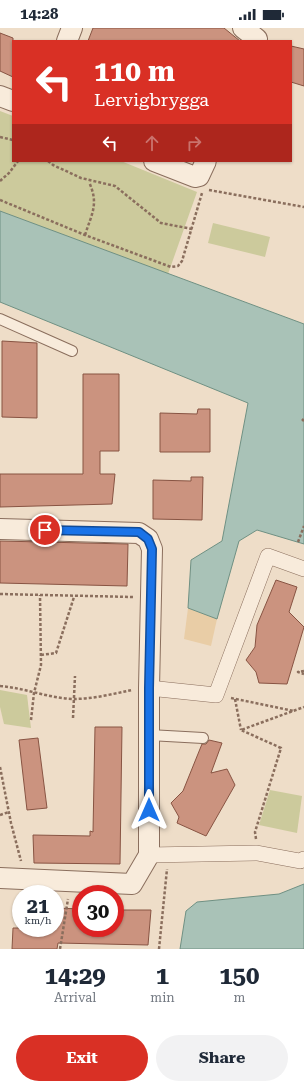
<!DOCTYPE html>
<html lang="en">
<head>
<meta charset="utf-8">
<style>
	:root { --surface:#fff; --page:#f2f2f3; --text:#1f2937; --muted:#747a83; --accent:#d93025 }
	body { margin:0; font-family:"Roboto Serif",serif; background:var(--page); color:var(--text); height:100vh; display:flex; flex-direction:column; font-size:15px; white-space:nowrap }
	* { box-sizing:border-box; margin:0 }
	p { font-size:13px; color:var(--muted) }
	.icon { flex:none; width:22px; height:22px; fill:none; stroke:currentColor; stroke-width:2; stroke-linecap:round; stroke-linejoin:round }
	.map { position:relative; height:921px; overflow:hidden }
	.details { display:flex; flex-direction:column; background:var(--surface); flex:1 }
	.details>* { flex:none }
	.guide { position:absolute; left:12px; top:12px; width:280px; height:122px; border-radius:0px; box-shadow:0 1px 3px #0004; background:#d93025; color:#fff; overflow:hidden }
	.speed { position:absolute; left:12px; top:857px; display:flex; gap:8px; font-size:20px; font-weight:700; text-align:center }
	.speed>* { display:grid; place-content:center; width:52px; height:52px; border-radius:50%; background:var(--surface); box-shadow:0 1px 3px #0004; line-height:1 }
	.speed small { font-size:10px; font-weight:400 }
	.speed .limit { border:6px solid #d22; background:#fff; color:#111 }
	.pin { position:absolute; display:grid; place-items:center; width:34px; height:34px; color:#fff; margin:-17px; border:2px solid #fff; border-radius:50%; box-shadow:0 1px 4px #0007 }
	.me { position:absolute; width:44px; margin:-22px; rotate:0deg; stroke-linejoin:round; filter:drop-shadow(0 0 3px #0008) }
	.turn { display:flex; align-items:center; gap:14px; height:84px; padding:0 16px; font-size:18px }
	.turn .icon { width:52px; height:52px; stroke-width:2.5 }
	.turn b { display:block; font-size:28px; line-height:34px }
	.lanes { display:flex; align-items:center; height:38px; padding:0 16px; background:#0003; justify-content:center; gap:20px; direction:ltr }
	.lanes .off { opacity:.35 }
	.eta { display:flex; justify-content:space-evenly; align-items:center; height:68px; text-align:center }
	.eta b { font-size:24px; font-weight:700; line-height:28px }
	.button { display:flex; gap:8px; margin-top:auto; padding:8px 16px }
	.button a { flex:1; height:46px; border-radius:24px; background:var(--accent); color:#fff; font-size:16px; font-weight:700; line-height:46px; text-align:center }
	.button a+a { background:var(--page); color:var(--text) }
	.status { display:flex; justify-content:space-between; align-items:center; height:28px; padding:0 20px; background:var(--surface); direction:ltr }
	.status svg { height:11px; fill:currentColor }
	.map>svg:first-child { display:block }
	.green { fill:#ccca9c }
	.sand { fill:#e9cda6 }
	.water { fill:#a9c2b7; stroke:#6f9083 }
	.building { fill:#cb937f; stroke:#885443 }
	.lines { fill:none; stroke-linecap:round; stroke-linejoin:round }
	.service-casing { stroke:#8a6e5d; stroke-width:12 }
	.pedestrian-casing { stroke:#8a6e5d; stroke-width:16 }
	.minor-casing { stroke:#8a6e5d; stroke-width:22 }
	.path { stroke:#8a6e5d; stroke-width:2.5; stroke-dasharray:3 2; stroke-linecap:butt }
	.service { stroke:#f8ebdb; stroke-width:10 }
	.pedestrian { stroke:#f8ebdb; stroke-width:15 }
	.minor { stroke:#f8ebdb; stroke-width:20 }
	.route-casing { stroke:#114b97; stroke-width:10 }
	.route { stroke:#1a73e8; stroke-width:7 }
</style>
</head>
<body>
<div class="status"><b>14:28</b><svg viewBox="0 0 49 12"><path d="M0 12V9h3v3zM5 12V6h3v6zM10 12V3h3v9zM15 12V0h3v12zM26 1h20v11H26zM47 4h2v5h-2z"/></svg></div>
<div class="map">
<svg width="304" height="921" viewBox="0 0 304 921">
	<rect width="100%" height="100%" fill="#eeddc8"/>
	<g class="green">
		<path d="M0 83 13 88V133H121L197 164 168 246 0 183Z"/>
		<path d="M213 195 270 209 265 229 208 215Z"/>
		<path d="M0 662 27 667 31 700 4 696 0 679Z"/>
		<path d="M270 762 302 768 297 805 259 797Z"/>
	</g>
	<path class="sand" d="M188 580 217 591 211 618 184 611Z"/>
	<g class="water">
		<path d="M0 183 304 296V516L257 502 239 513 217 591 188 580 191 532 222 513 248 375 0 274Z"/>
		<path d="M304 856V921H180L186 883 197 874 279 866Z"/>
	</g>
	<g class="building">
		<path d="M93 0H224L240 13H88Z"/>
		<path d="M0 5 13 10V49L0 43Z"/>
		<path d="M291 18 304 21V58L291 54Z"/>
		<path d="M2 313 37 315V390L2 389Z"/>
		<path d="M83 346H119V423H100V446H115L112 476 0 479V446H83Z"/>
		<path d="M198 381H210V424H160V385L197 386Z"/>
		<path d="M191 449H203L202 492 153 491V452L191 453Z"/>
		<path d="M0 513 128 516 127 558 0 555Z"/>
		<path d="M276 552 297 559 289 584 304 599 287 656 259 655 256 644 246 632 255 619 257 597Z"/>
		<path d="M95 699H122L120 836 34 835 33 807 90 808V803L93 804Z"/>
		<path d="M38 710 47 780 27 782 19 712Z"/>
		<path d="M209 712 222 715 211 745 227 741 235 757 206 808 177 795 179 789 171 775 183 763 202 716H206Z"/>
		<path d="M55 880 81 881V900H115V882H151L148 917 58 915 57 921H12L13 900H55Z"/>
	</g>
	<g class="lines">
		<g class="service-casing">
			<g id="service">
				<path d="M0 291 72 323"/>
				<path d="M149 707 203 710"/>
			</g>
		</g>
		<g class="pedestrian-casing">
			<g id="pedestrian">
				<path d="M149 660 216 667 268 528 304 541"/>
				<path d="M149 827 257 825 300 833 304 831"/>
			</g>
		</g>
		<g class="minor-casing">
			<g id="minor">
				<path d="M243 0 257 11"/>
				<path d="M67 13 72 0"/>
				<path d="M0 68 13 73"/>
				<path d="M154 133 195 149 199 148 206 133"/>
				<path d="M0 501 139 505 148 511 152 521 149 660V827L132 856 0 850"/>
			</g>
		</g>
		<g class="path">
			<path d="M0 109 13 112"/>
			<path d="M48 133 53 137 81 150 115 158 161 195 192 201"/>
			<path d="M0 153 9 145 18 133"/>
			<path d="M209 162 304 179"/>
			<path d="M0 172 85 207 171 239 178 238 182 233 202 165"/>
			<path d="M85 207C92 185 99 176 89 154"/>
			<path d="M302 391 304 393"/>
			<path d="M298 514 304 498"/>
			<path d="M0 566 133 569"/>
			<path d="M41 627 56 625 74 569"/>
			<path d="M304 643 298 644 304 646"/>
			<path d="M0 658C25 660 48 670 73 671 92 671 113 666 132 662"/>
			<path d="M231 670 294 683"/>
			<path d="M235 671 241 702"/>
			<path d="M73 690 75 648"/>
			<path d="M31 692 34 665 41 637 40 567"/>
			<path d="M0 739 11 795 21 833"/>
			<path d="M0 787 9 784"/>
			<path d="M256 811 255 804 281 720 241 702 304 679"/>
			<path d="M60 921 68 871"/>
			<path d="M159 921 167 841"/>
		</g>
		<use href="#service" class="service"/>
		<use href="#pedestrian" class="pedestrian"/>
		<use href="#minor" class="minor"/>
	</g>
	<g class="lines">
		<g class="route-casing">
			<path id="route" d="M45 502 139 504 148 511 152 521 149 660V782"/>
		</g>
		<use href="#route" class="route"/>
	</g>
</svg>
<div class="speed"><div>21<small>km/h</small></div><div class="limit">30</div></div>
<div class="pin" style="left:45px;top:502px;background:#d93025"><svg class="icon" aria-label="arrive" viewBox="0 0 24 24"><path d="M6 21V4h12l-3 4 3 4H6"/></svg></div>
<svg class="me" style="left:149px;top:782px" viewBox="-20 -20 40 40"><path d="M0-17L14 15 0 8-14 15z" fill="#1a73e8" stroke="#fff" stroke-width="4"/></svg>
<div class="guide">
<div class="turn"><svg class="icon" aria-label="left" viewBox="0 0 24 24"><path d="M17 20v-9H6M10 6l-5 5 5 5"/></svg><div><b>110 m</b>Lervigbrygga</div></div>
<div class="lanes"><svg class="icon" aria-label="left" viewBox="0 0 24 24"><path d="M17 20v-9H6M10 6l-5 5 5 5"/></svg><svg class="icon off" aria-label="ahead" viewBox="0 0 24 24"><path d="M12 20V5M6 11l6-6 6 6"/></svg><svg class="icon off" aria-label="right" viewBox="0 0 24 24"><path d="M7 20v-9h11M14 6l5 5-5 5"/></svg></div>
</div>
</div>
<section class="details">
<div class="eta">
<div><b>14:29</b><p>Arrival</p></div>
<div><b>1</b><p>min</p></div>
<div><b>150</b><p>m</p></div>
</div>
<div class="button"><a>Exit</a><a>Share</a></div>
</section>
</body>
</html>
